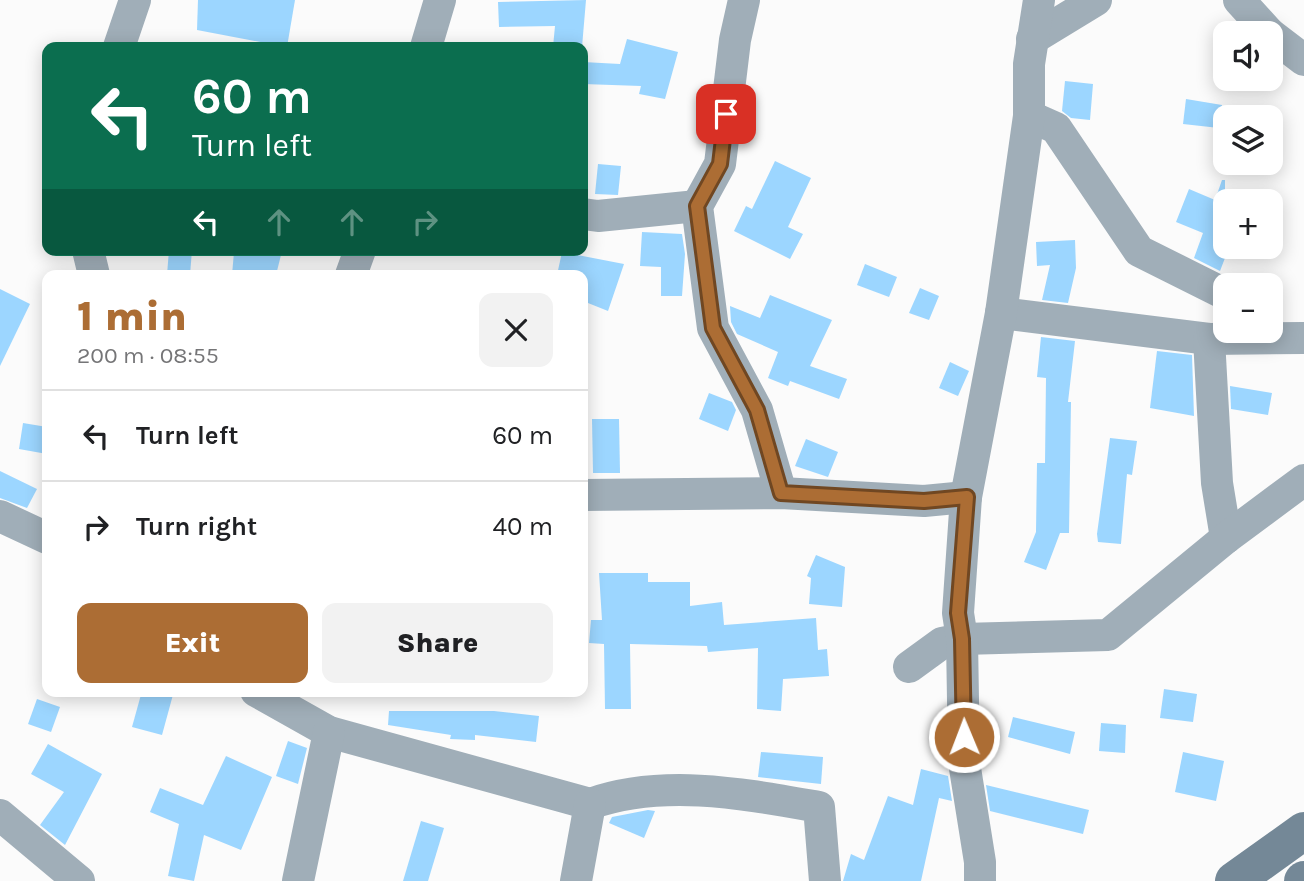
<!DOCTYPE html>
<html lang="en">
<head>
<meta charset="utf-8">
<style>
	:root { --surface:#fff; --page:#f2f2f2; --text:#202124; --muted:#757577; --line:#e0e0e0; --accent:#ac6d34 }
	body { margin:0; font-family:Karla,sans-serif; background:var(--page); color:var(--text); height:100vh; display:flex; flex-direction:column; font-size:26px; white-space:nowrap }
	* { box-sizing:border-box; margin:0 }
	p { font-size:23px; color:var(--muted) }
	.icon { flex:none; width:38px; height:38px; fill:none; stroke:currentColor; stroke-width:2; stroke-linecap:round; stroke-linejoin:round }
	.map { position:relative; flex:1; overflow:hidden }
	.sheet { position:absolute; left:42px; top:270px; width:546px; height:427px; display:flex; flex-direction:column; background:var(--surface); border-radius:14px; box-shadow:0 4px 18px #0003 }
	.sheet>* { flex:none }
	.hud { position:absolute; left:42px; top:42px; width:546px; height:214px; border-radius:14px; box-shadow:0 4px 18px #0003; background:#0b6e4f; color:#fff; overflow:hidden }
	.tools { position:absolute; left:1213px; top:21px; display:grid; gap:14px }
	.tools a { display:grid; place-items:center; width:70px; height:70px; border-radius:14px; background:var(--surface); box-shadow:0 4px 18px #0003; font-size:35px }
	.pin { position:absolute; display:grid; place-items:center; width:60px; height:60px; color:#fff; margin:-30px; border-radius:14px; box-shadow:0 4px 10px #0006 }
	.me { position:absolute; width:77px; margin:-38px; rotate:359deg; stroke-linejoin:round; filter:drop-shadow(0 0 5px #0008) }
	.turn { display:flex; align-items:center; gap:24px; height:147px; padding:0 35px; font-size:32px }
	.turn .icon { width:91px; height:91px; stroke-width:2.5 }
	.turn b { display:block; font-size:49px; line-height:60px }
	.lanes { display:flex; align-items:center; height:66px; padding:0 35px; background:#0003; justify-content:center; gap:35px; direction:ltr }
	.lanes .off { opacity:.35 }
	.round { display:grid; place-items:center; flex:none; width:74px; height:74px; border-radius:14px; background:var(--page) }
	.headline { display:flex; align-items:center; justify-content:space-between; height:119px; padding:0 35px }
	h1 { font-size:42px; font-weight:800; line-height:52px; color:var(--accent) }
	.primary-button { display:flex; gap:14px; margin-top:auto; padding:14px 35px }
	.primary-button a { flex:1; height:80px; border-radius:14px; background:var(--accent); color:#fff; font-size:28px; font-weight:800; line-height:80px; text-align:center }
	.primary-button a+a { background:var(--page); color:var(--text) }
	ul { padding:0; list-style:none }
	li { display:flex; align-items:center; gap:21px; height:91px; padding:0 35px; border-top:2px solid var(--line) }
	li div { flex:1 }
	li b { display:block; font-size:26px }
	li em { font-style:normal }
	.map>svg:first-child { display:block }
	.building { fill:#9cd6ff }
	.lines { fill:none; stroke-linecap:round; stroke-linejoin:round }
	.street { stroke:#a0aeb8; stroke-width:32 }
	.secondary { stroke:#748897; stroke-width:38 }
	.route-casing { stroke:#704722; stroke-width:18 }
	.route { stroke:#ac6d34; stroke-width:12 }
</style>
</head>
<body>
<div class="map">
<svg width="1304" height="881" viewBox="0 0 1304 881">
	<rect width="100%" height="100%" fill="#fbfbfb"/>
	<g class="building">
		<path d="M198 0H295L287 47 197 30Z"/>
		<path d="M586 0 582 47H553L555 26 499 27 498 2Z"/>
		<path d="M627 39 678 52 665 99 639 94 641 86 583 84V62L620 64Z"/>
		<path d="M1065 81 1093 84 1090 120 1071 118 1062 111Z"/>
		<path d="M1186 99 1222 105 1219 128 1183 124Z"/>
		<path d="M775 161 811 178 788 227 803 234 790 259 734 231 746 206 752 209Z"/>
		<path d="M598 164 621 166 618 195 595 194Z"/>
		<path d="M1222 180H1225V258L1220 271 1194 258 1203 233 1176 222 1189 189 1215 200Z"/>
		<path d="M642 232 682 234 685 254 682 296H661V267L640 266Z"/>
		<path d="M1075 240 1076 268 1068 303 1042 300 1050 265 1037 266 1036 242Z"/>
		<path d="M169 250H192L190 275H167Z"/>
		<path d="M234 252 281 255 276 275H232Z"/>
		<path d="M562 252 624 264 608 311 583 301V275H557Z"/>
		<path d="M865 264 897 277 889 297 857 285Z"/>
		<path d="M920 288 939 296 929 320 909 313Z"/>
		<path d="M0 289 30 304 0 366Z"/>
		<path d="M770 295 832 320 810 366 847 379 839 399 790 381 788 386 768 378 778 352 737 334 731 322 730 306 760 318Z"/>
		<path d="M1041 337 1075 341 1068 402H1071L1069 533H1060L1046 570 1024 562 1036 532 1037 463H1045L1046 378 1037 377Z"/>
		<path d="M1157 351 1192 355 1194 416 1150 408Z"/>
		<path d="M950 362 969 371 958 396 939 388Z"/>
		<path d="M1230 386 1272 393 1268 415 1231 409Z"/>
		<path d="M709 393 732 402 736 410 728 431 699 419Z"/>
		<path d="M592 419H619L620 473H593Z"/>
		<path d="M23 423 47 427V454L19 449Z"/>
		<path d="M1110 438 1137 441 1132 475 1127 474 1121 544 1098 542 1097 534Z"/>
		<path d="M806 439 838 452 828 477 795 466Z"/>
		<path d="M0 471 37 489 27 508 0 498Z"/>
		<path d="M816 555 845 567 842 607 809 604 811 578 807 576Z"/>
		<path d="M599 573H648V582H690V606L722 602 724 625 816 618 818 650 827 649 829 676 783 679 781 711 757 709 758 648 708 652 707 646 630 644 631 709H605L604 644 589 643 591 620H602Z"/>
		<path d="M1164 689 1197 694 1193 722 1160 718Z"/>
		<path d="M142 691H174L162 735 132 727Z"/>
		<path d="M37 699 60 707 51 732 28 724Z"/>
		<path d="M389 711H494L539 716 536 742 475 735V740L450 739 451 735 388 725Z"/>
		<path d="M1013 717 1075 732 1070 754 1008 737Z"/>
		<path d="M1101 723 1126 725 1125 753 1099 751Z"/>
		<path d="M288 741 307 748 298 784 276 776Z"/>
		<path d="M48 744 102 774 65 845 40 825 64 792 31 774Z"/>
		<path d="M761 752 823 757 821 784 758 777Z"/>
		<path d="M1183 752 1224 761 1216 801 1175 792Z"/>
		<path d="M226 756 272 777 241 850 204 835 194 881 168 876 179 824 150 812 160 788 203 805Z"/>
		<path d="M921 769 948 776 952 801 939 798 921 881H843L851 854 864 860 888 796 913 805Z"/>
		<path d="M986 785 1089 810 1083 834 990 811Z"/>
		<path d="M648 810 655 811 644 838 609 823 612 817Z"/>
		<path d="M421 821 444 828 428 881H403Z"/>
	</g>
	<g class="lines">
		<g class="street">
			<path d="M744 0 735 40 720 164 697 206 713 328 757 410 781 493"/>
			<path d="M1239 0 1269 33"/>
			<path d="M1270 34 1304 60"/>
			<path d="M1032 39 1096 0"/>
			<path d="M119 47 135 0"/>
			<path d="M426 47 440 0"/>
			<path d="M1029 116 1056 128 1139 251 1225 294"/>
			<path d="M583 214 598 216 697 206"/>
			<path d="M88 250 94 275"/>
			<path d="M351 275 360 250"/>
			<path d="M1001 313 1209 339 1304 338"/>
			<path d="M1209 339 1217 483 1226 538"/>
			<path d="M583 495 781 493 924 501 966 497"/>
			<path d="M0 516 47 538"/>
			<path d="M909 667 942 643 962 639 1108 635 1226 538 1304 480"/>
			<path d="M256 691 329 732 590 804C663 778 745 794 819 807L825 881"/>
			<path d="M0 815 79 881"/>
			<path d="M298 881 329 732"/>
			<path d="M576 881 590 804"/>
			<path d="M980 881V862L964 762 962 639 958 613 966 497 1001 313 1029 116V64L1039 0"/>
		</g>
		<g class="secondary">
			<path d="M1234 881 1304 831"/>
			<path d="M1303 881 1304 880"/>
		</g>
	</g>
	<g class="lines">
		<g class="route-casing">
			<path id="route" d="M726 114 720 164 697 206 713 328 757 410 781 493 924 501 967 497 958 613 962 639 964 737"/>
		</g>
		<use href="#route" class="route"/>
	</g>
</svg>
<div class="tools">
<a><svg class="icon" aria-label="sound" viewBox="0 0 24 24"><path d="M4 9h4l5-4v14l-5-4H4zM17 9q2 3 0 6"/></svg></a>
<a><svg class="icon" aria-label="layers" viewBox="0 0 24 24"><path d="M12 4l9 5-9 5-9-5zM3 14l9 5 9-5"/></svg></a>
<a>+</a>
<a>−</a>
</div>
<div class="pin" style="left:726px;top:114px;background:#d93025"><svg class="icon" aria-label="arrive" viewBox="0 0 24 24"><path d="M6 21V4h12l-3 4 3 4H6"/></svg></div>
<svg class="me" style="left:964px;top:737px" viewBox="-20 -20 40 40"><circle r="17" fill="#ac6d34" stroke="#fff" stroke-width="3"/><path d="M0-11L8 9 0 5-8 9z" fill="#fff"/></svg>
<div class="hud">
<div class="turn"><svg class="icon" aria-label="left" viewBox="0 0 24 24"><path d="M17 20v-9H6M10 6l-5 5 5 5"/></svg><div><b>60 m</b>Turn left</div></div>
<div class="lanes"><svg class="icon" aria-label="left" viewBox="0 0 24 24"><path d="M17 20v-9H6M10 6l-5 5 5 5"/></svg><svg class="icon off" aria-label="ahead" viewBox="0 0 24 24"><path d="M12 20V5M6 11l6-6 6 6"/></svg><svg class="icon off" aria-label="ahead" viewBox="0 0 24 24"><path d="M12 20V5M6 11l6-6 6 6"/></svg><svg class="icon off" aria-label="right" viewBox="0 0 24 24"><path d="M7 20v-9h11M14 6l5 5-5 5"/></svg></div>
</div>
<section class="sheet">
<div class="headline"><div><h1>1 min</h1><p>200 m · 08:55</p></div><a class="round"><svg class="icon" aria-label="close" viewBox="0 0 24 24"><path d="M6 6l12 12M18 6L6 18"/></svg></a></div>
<ul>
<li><svg class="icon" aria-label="left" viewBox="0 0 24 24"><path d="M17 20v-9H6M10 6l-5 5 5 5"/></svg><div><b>Turn left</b></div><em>60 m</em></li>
<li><svg class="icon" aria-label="right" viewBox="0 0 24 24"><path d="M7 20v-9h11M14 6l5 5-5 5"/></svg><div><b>Turn right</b></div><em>40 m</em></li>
</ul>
<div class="primary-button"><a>Exit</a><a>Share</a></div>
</section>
</div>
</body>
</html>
